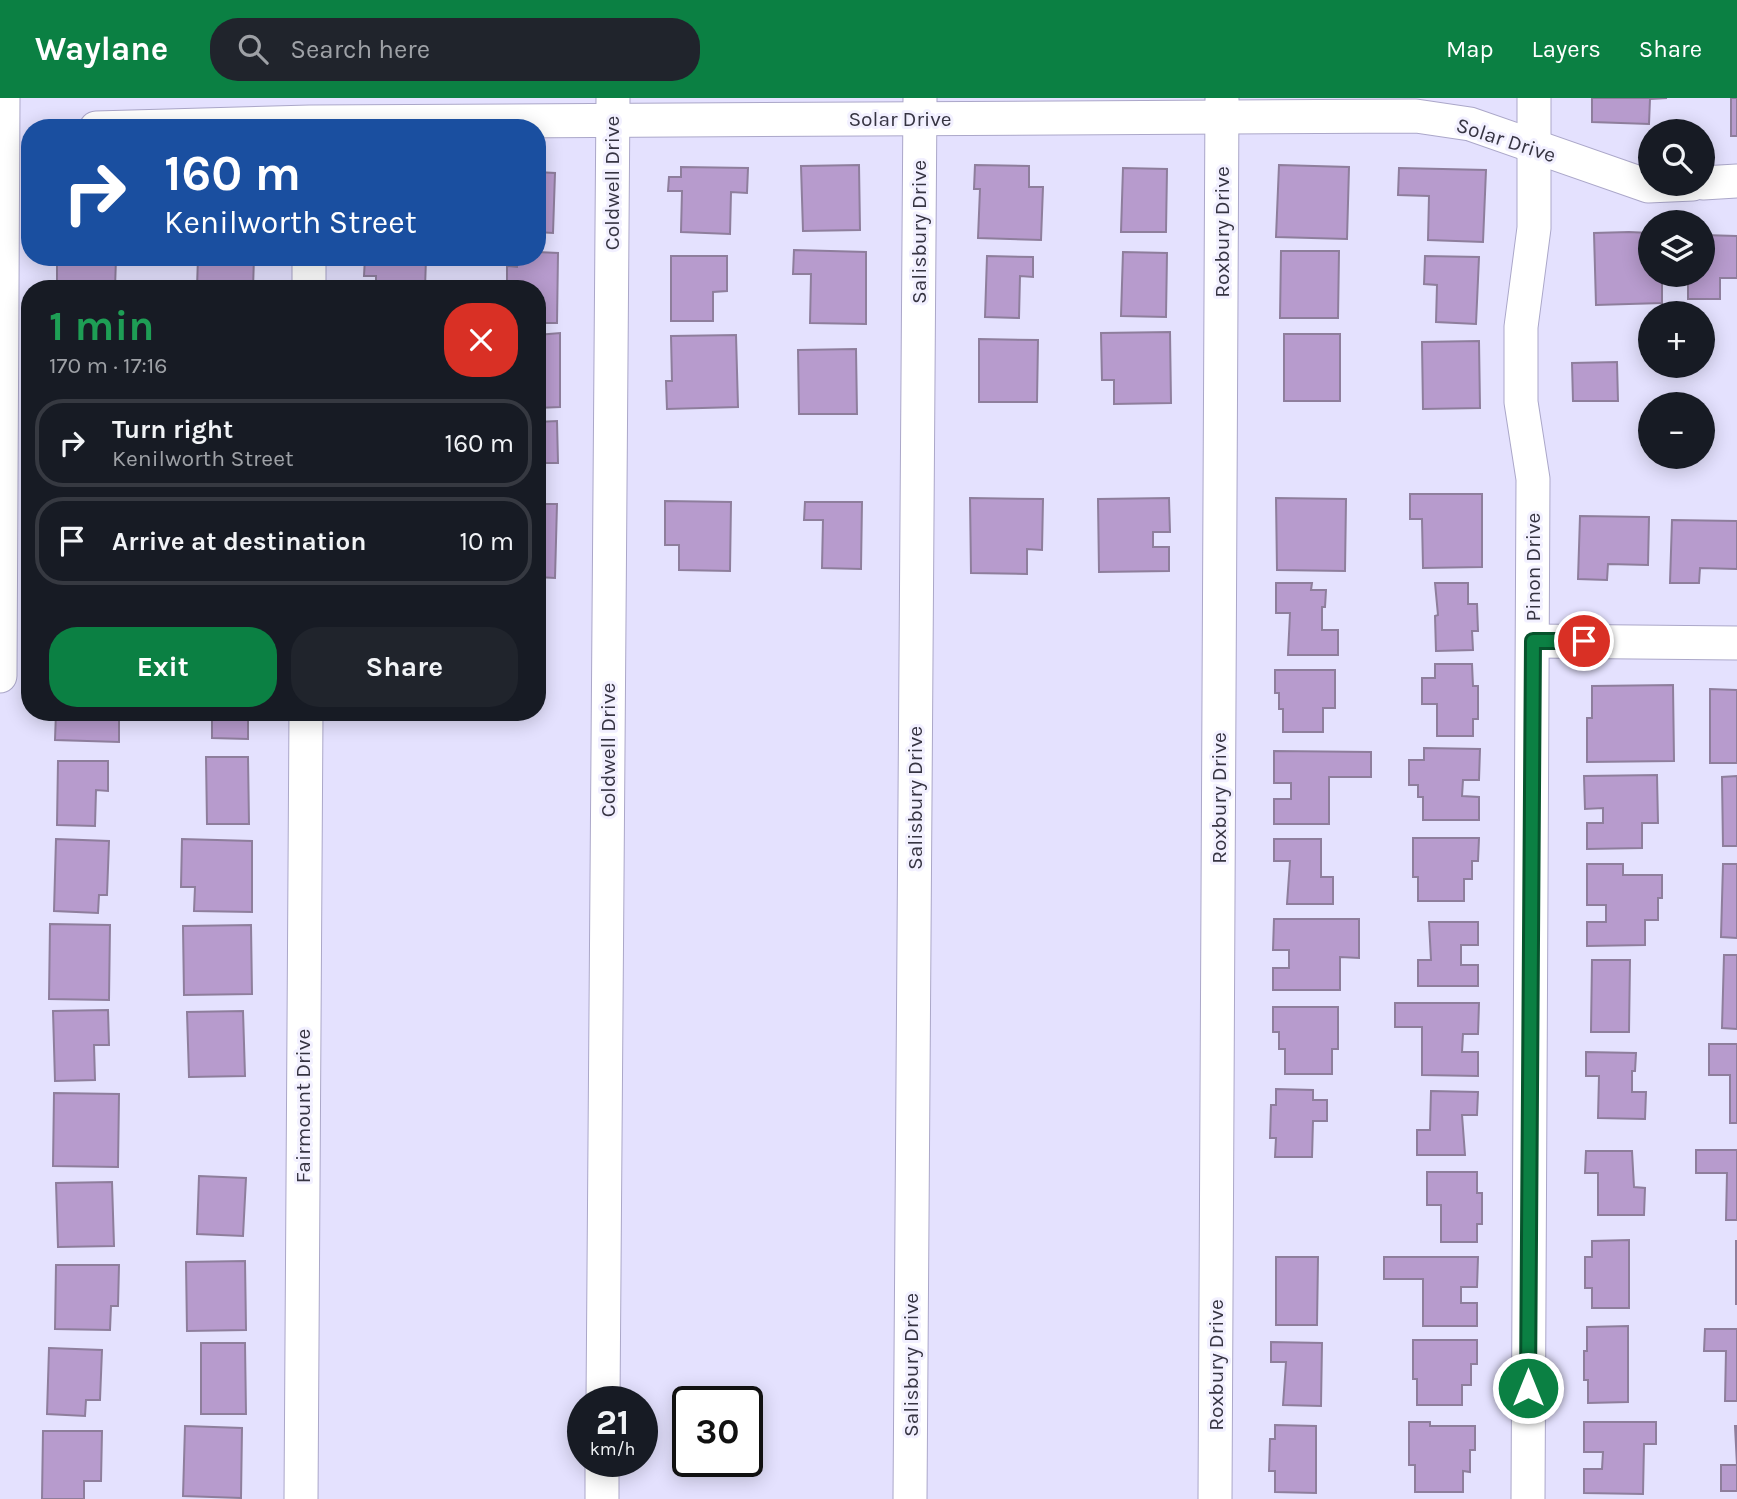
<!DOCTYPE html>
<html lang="en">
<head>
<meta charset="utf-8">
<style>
	:root { --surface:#171b24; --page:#20242c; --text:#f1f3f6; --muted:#9ea1a6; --line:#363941; --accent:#0b8043 }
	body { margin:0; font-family:Karla,sans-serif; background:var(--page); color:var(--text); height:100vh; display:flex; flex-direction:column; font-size:26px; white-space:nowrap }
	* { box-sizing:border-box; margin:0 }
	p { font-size:23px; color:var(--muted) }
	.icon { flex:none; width:38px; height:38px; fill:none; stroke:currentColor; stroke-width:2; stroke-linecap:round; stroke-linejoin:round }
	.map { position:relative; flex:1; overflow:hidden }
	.details { position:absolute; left:21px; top:182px; width:525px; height:441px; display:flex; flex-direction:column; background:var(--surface); border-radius:28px; box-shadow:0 4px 18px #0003 }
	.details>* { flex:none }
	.hud { position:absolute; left:21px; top:21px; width:525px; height:147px; border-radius:28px; box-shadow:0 4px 18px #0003; background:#1a4fa0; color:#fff; overflow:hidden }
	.tools { position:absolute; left:1638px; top:21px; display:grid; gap:14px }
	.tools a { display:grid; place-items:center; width:77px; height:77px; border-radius:50%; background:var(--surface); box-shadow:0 4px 18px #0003; font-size:35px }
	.speed { position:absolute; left:567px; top:1288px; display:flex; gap:14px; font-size:35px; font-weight:700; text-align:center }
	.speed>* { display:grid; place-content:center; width:91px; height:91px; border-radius:50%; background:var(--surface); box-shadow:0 4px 18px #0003; line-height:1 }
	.speed small { font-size:18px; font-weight:400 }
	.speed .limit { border:4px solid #111; border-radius:10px; background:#fff; color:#111 }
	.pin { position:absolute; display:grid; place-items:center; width:60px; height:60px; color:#fff; margin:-30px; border:4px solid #fff; border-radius:50%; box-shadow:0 2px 7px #0007 }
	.me { position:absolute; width:77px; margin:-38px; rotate:0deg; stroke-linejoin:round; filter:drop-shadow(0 0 5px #0008) }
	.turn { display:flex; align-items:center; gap:24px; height:147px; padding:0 28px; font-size:32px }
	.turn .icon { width:91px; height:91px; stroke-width:2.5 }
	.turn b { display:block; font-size:49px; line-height:60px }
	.round { display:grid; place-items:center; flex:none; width:74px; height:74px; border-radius:28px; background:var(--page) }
	.summary { display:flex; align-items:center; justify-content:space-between; height:119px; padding:0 28px }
	h1 { font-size:42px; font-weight:700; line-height:52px; color:#1e9e55 }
	.button { display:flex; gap:14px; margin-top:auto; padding:14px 28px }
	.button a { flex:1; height:80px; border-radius:28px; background:var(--accent); color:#fff; font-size:28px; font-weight:700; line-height:80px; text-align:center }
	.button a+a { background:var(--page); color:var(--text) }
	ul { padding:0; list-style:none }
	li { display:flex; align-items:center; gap:21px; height:88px; margin:0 14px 10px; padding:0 14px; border:4px solid var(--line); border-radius:28px }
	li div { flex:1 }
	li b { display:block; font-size:26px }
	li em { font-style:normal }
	header { display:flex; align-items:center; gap:42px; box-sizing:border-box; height:98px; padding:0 35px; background:var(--accent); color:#fff }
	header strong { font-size:33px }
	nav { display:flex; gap:38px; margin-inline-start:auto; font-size:24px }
	.search { width:490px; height:63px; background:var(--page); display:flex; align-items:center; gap:18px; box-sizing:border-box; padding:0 24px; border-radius:28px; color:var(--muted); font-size:26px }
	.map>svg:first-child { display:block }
	.building { fill:#b79bcd; stroke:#8e7e9c; stroke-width:2 }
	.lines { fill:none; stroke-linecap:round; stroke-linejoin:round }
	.minor-casing { stroke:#aba7c9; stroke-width:35 }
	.minor { stroke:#fff; stroke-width:33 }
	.route-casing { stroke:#07532c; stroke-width:18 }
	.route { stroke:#0b8043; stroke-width:12 }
	.labels { text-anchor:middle; stroke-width:6; stroke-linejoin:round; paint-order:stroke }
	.street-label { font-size:21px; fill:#363442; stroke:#f2f0ff }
</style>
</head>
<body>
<header>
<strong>Waylane</strong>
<div class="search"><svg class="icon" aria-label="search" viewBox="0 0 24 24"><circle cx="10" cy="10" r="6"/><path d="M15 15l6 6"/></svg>Search here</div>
<nav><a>Map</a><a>Layers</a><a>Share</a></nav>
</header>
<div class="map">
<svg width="1737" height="1401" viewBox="0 0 1737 1401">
	<rect width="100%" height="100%" fill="#e4e1fe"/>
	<g class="building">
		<path d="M1592 0H1667L1650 1 1649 26 1592 24Z"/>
		<rect x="1731" y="0" width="6" height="38"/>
		<path d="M859 67 860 132 803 133 801 68Z"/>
		<path d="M975 67 1029 68V89H1043L1041 142 978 140 980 91H974Z"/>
		<path d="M1279 67 1349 69 1347 141 1276 139Z"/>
		<path d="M681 69 748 70 747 95 731 94 730 136 681 134 682 93H668L669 79H681Z"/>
		<path d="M1123 70 1167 71 1166 134H1121Z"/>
		<path d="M1399 70 1486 72 1483 144 1428 142 1429 98 1398 97Z"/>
		<path d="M537 74 555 75 553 135 537 134Z"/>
		<path d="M1629 134 1650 135V177H1662V205L1596 207 1594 135Z"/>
		<path d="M1703 137 1737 138V180H1720V201H1688V178L1672 177H1703Z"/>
		<path d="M794 152 866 154V226L810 225 811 176H793Z"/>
		<path d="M1281 153H1339L1338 220H1280Z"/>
		<path d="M537 154 558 155 557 225H537V191H507V168L517 169V159H537Z"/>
		<path d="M1123 154 1167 155 1166 219 1121 218Z"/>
		<path d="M671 158H727V193L713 194V223H671Z"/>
		<path d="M987 158 1033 159V179L1020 178 1019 220 985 219Z"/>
		<path d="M1425 158 1479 159 1476 226 1436 224 1437 187 1424 186Z"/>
		<path d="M57 159 116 160 115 191H57Z"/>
		<path d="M198 159H254L253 191 197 190Z"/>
		<path d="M365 159 426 160 425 191H376V178H364Z"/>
		<path d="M1170 234 1171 305 1114 306V282H1102L1101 235Z"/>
		<path d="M560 235V309L537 310V237Z"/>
		<rect x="1284" y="236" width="56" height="67"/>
		<path d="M736 237 738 309 667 311 666 283H672L671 238Z"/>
		<path d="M979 241 1038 242 1037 304H979Z"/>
		<path d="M1479 243 1480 310 1423 311 1422 244Z"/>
		<path d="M856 251 857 316H799L798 252Z"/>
		<path d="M1617 264 1618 303H1573L1572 265Z"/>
		<path d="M557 323 558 365H545V388H537V324Z"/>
		<path d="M1410 396H1482V469L1423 470 1422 421H1410Z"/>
		<path d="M970 400 1043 401 1042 452 1027 451V476L971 475Z"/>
		<path d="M1169 400 1170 434H1153V449H1169V473L1099 474 1098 401Z"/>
		<path d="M1276 400 1346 401 1345 473 1277 472Z"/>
		<path d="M665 403 731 404 730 473 679 472V447H665Z"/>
		<path d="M805 404H862L861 471 822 470 823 422H804Z"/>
		<path d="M537 406H557L555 480 537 479Z"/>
		<path d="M1580 418 1649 419 1648 467 1608 466 1607 482 1578 481Z"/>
		<path d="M1672 422 1737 423V471L1700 470 1699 485H1670Z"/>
		<path d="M1276 485H1312L1311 492H1326L1325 509H1322V532H1338V557H1288L1290 515H1276Z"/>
		<path d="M1435 485H1468V506H1477L1478 533H1472L1473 552 1436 553 1435 518 1438 517Z"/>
		<path d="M1435 566H1472L1473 588H1478V621H1473V638H1437V606H1422V580H1435Z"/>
		<path d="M1275 572H1335V610H1323V634H1283V611H1279V595H1275Z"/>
		<path d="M1673 587 1674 663 1587 664V620H1592V588Z"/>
		<path d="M1710 591 1737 592V665H1710Z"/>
		<path d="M56 614H119V644L55 642Z"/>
		<path d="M212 614H248V641L212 640Z"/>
		<path d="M1424 650 1480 651 1479 682H1463L1462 698 1479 699V722H1423V699H1418V687H1409V662H1424Z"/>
		<path d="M1274 653 1371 654V679H1329V726H1274V701H1291V685H1274Z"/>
		<path d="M206 659H248L249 726H207Z"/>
		<path d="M58 663H108V693L96 692 95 728 57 727Z"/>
		<path d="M1657 677 1658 725H1642V750L1587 751V725H1603V710L1585 711 1584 678Z"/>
		<path d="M1737 678V748H1723L1722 679Z"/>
		<path d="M1413 740H1479L1478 763H1472V781H1464V803H1418V779H1413Z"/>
		<path d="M56 741 109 743 107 797H99L98 815 54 813Z"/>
		<path d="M182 741 252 743V814L194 813 195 789H181Z"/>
		<path d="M1274 741H1321V779H1333V806H1287L1290 763H1274Z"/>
		<path d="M1587 766H1623V777H1662V800H1658V822H1645V847L1587 848V824H1606V807H1587Z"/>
		<path d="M1723 766H1737V840L1721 839Z"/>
		<path d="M1274 821H1359V860L1340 859V892H1273V870H1289V852H1273Z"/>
		<path d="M1429 824H1478V847H1461V867H1478V888H1418V862H1431Z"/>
		<path d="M50 826 110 827 109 902 49 901Z"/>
		<path d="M251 827 252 896 184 897 183 828Z"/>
		<path d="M1724 857H1737V931L1722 930Z"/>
		<path d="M1592 862H1630L1629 934H1591Z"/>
		<path d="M1395 905H1479L1478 936H1463L1462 954H1478V978L1422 977V929H1395Z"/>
		<path d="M1273 909H1338V951H1332V976H1285V951H1279V934H1273Z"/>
		<path d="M108 912 109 947H94L95 982 55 983 53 913Z"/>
		<path d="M243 913 245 978 189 979 187 914Z"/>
		<path d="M1709 946H1737V1025H1730V977H1709Z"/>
		<path d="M1586 954 1636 955 1635 973H1632V994H1646L1645 1021 1598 1020 1599 978H1586Z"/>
		<path d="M1276 991 1313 992V1002H1327V1023H1313L1312 1059H1275L1276 1040H1270L1271 1007H1276Z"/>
		<path d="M1431 993 1478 994 1477 1017H1462L1465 1057H1417V1032H1430Z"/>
		<path d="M54 995 119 996 118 1069 53 1068Z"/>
		<path d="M1696 1052H1737V1122H1726L1727 1075H1696Z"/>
		<path d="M1586 1053H1632L1634 1089 1645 1090 1644 1117H1598V1075H1585Z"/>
		<path d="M1427 1074H1477V1095H1482V1126H1477V1144H1441V1107H1427Z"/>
		<path d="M199 1078 246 1080 243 1138 197 1136Z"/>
		<path d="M112 1084 114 1148 58 1149 56 1085Z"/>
		<path d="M1629 1142V1210H1592V1190H1585V1159H1592V1143Z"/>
		<rect x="1736" y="1143" width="1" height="63"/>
		<path d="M1276 1159H1318L1317 1227H1276Z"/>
		<path d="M1384 1159H1478L1477 1189H1461V1205H1477V1228H1423V1181H1384Z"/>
		<path d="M245 1163 246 1232 187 1233 186 1164Z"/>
		<path d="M56 1167H119L118 1208H111L110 1232 55 1231Z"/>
		<path d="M1628 1228V1304L1588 1305V1282H1584V1253H1587V1229Z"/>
		<path d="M1705 1231H1737V1303H1725L1726 1253H1704Z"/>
		<path d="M1413 1242H1477V1266H1471V1287H1462V1307H1417V1281H1413Z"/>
		<path d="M1271 1244 1322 1245 1321 1308 1283 1307 1286 1264H1271Z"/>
		<path d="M201 1245H245L246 1316H201Z"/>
		<path d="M49 1250 102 1252 100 1302H86L85 1318 47 1316Z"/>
		<path d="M1409 1324H1430V1328H1475V1352H1470V1374L1463 1373V1394H1415V1367H1409Z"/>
		<path d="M1584 1324H1656V1346H1644L1643 1396 1584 1395V1371H1602L1603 1354H1584Z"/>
		<path d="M1275 1327 1316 1328V1395L1275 1394V1373H1269L1270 1341H1275Z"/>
		<path d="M185 1328 242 1330 241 1400 183 1398Z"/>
		<path d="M1735 1328H1737V1393H1721V1367H1737Z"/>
		<path d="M43 1333H102L101 1383H84V1401H42Z"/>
	</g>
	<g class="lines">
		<g class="minor-casing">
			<g id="minor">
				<path d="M96 30 310 24 1416 18 1470 26 1648 88 1693 86"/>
				<path d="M1703 85 1737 83"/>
				<path d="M309 191V159"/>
				<path d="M1533 543 1737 545"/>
				<path d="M0 578 3 0"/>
				<path d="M603 1304 613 0"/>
				<path d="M301 1401 306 614"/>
				<path d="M602 1401V1363"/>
				<path d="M910 1401 920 0"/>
				<path d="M1215 1401 1222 0"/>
				<path d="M1528 1401 1533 381 1521 304V229L1534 130V0"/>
			</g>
		</g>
		<use href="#minor" class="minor"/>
	</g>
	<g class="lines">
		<g class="route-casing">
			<path id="route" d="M1528 1290 1533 543H1584"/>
		</g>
		<use href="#route" class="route"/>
	</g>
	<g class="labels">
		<g class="street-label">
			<text x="900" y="28">Solar Drive</text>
			<text transform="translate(1506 42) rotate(18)" y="7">Solar Drive</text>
			<text transform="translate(612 85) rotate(-90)" y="7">Coldwell Drive</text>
			<text transform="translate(919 134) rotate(-90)" y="7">Salisbury Drive</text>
			<text transform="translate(1222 134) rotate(-90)" y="7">Roxbury Drive</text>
			<text transform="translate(1533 469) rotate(-90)" y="7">Pinon Drive</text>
			<text transform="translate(608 652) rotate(-90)" y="7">Coldwell Drive</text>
			<text transform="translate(915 700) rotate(-90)" y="7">Salisbury Drive</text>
			<text transform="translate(1219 700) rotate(-90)" y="7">Roxbury Drive</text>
			<text transform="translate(303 1008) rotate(-90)" y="7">Fairmount Drive</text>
			<text transform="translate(911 1267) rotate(-90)" y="7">Salisbury Drive</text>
			<text transform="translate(1216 1267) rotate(-90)" y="7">Roxbury Drive</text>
		</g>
	</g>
</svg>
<div class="tools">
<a><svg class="icon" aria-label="search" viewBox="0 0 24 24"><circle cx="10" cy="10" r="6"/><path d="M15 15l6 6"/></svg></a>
<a><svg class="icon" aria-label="layers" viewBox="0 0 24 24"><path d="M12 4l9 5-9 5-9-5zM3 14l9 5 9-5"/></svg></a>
<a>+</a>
<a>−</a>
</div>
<div class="speed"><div>21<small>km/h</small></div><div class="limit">30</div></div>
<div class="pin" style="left:1584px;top:543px;background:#d93025"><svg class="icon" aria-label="arrive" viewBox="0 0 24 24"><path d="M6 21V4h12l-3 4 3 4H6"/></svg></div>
<svg class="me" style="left:1528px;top:1290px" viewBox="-20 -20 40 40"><circle r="17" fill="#0b8043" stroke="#fff" stroke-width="3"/><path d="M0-11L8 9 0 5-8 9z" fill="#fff"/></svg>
<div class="hud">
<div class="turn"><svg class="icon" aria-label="right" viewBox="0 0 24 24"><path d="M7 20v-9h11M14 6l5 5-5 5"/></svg><div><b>160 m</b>Kenilworth Street</div></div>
</div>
<section class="details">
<div class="summary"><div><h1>1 min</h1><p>170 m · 17:16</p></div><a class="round" style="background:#d93025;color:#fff"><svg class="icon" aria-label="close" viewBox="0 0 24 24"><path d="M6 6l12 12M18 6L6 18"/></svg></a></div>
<ul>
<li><svg class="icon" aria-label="right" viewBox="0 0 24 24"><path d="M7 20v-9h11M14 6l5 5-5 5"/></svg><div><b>Turn right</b><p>Kenilworth Street</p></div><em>160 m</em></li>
<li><svg class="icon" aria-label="arrive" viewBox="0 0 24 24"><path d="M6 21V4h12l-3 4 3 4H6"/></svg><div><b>Arrive at destination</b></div><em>10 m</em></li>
</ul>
<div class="button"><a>Exit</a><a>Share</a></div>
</section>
</div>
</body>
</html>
